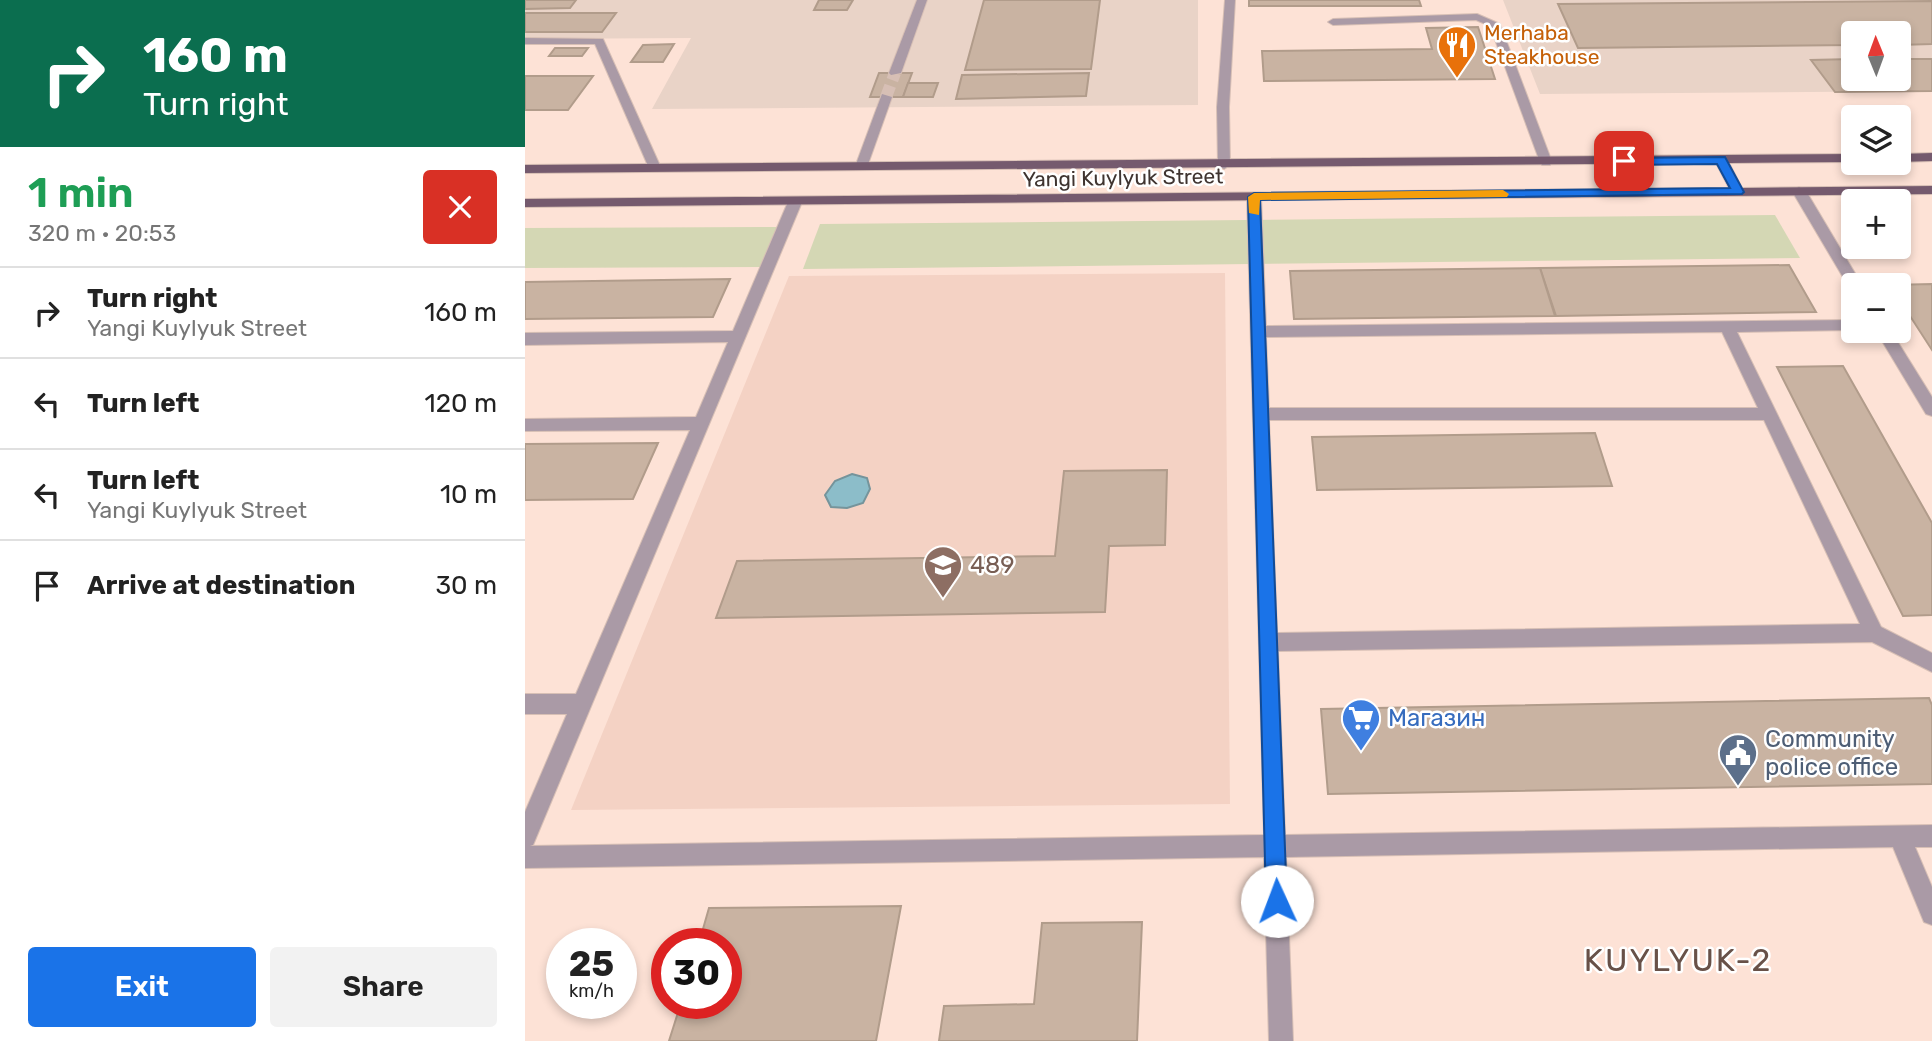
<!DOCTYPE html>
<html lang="en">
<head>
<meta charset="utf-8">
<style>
	:root { --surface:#fff; --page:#f2f2f2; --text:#222; --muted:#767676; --line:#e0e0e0; --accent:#1a73e8 }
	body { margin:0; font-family:Rubik,sans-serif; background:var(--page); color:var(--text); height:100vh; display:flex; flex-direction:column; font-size:26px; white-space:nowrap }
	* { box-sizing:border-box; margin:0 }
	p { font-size:23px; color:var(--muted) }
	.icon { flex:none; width:38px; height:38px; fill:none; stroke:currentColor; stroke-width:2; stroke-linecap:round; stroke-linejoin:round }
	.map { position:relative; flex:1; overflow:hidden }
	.drawer { display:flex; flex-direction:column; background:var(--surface); width:525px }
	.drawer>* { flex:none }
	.hud { background:#0b6e4f; color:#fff; overflow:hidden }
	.needle { width:46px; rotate:359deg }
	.buttons { position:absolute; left:1316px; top:21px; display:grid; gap:14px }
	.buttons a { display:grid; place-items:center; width:70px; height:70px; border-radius:7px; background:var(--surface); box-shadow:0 4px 10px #0003; font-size:35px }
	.speed { position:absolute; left:21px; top:928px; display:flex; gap:14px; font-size:35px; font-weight:700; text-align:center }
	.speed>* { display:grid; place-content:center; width:91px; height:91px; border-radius:50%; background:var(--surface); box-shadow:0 4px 10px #0003; line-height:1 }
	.speed small { font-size:18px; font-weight:400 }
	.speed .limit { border:10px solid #d22; background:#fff; color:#111 }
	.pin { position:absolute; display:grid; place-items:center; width:60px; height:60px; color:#fff; margin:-30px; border-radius:14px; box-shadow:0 4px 10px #0006 }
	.me { position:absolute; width:77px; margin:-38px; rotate:358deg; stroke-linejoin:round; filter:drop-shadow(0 0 5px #0008) }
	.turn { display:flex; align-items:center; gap:24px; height:147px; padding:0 28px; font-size:32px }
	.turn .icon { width:91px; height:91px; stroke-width:2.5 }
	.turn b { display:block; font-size:49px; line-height:60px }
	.round { display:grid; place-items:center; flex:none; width:74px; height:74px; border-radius:7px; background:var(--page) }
	.overview { display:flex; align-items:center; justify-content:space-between; height:119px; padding:0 28px }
	h1 { font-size:42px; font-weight:600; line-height:52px; color:#1e9e55 }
	.action { display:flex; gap:14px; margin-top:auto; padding:14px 28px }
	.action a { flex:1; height:80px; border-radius:7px; background:var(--accent); color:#fff; font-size:28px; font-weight:600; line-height:80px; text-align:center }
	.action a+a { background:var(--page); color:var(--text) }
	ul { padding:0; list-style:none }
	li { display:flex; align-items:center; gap:21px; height:91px; padding:0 28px; border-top:2px solid var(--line) }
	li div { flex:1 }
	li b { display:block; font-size:26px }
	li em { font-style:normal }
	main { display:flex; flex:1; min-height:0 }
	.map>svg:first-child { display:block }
	.industrial { fill:#e9d3c7; fill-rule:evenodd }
	.built { fill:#f4d2c4 }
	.green { fill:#d4d7b4 }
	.water { fill:#8cbdc9; stroke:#75949b; stroke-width:2 }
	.building { fill:#c9b3a2; stroke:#b19c8b; stroke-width:2 }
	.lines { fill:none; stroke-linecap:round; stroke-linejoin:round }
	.minor-tunnel { stroke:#d7bfb5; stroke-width:12; stroke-dasharray:12 6; stroke-linecap:butt }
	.minor-casing { stroke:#d7bfb5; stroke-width:2 }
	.major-casing { stroke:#d7bfb5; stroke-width:2 }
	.minor { fill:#aa9aa6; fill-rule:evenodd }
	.major { fill:#755a6e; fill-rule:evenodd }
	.route { fill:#1a73e8; stroke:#114b97; stroke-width:2 }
	.slow { fill:#f59e0b }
	.labels { text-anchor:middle; stroke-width:5; stroke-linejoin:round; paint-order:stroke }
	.far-food-label { font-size:21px; fill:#c56008; stroke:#fff; text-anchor:start }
	.far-street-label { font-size:21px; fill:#3f3430; stroke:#fff }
	.education-label { font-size:24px; fill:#785e54; stroke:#fff; text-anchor:start }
	.shop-label { font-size:24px; fill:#366cbe; stroke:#fff; text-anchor:start }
	.service-label { font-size:24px; fill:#4e5e75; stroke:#fff; text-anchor:start }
	.near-neighbourhood-label { font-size:32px; letter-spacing:2px; fill:#685148; stroke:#fff }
</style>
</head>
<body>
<main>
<section class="drawer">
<div class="hud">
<div class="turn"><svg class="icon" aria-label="right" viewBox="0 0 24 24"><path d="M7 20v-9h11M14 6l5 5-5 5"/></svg><div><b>160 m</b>Turn right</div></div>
</div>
<div class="overview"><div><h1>1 min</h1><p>320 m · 20:53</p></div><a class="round" style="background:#d93025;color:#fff"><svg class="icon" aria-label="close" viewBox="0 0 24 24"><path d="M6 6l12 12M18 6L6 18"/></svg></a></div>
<ul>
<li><svg class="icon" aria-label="right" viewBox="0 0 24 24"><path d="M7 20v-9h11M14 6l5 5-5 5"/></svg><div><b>Turn right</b><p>Yangi Kuylyuk Street</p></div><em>160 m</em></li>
<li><svg class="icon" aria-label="left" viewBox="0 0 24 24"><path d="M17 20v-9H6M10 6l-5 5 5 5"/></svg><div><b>Turn left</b></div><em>120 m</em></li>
<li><svg class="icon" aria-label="left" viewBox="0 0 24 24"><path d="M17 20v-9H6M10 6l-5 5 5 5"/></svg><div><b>Turn left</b><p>Yangi Kuylyuk Street</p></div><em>10 m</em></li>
<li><svg class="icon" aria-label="arrive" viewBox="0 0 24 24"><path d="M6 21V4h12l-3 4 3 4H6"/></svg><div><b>Arrive at destination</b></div><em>30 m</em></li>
</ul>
<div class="action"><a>Exit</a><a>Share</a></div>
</section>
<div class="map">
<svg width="1407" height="1041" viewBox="0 0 1407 1041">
	<rect width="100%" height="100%" fill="#fde2d6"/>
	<g class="industrial">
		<path d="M0 0H673V105L127 109 166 38 0 39Z"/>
		<path d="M978 0H1407V91L1015 94ZM1328 33H1374V79H1328Z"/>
	</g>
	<path class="built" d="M700 273 705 804 46 810 264 276Z"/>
	<g class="green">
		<path d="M1250 215 1275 258 278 269 295 224Z"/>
		<path d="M253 227 236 267 0 268V228Z"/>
	</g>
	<path class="water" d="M327 474 342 478 345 489 338 503 322 508 306 507 300 495 310 481Z"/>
	<g class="building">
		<path d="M0 0H51L45 8 0 9Z"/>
		<path d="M294 0H328L322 10H289Z"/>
		<path d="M459 0H575L566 69 440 70Z"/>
		<path d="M724 0H894L896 6H724Z"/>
		<path d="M1407 1V44L1374 45V33H1328V45L1053 48 1033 4Z"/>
		<path d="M0 13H91L77 32H0Z"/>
		<path d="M953 27 970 79 739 81 737 51 907 49 901 28Z"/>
		<path d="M149 44 138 62H106L118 45Z"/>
		<path d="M30 48H63L57 56H24Z"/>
		<path d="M1328 59V79H1374V59H1407V91L1310 92 1286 60Z"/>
		<path d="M354 73H387L378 97H345Z"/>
		<path d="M564 73 561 96 431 99 437 75Z"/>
		<path d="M0 76H68L43 110H0Z"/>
		<path d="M383 83H413L408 97H378Z"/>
		<path d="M1264 265 1291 312 1031 316 1015 268Z"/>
		<path d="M1015 268 1030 316 769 319 765 271Z"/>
		<path d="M205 279 188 317 0 319V282Z"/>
		<path d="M1407 284V350L1374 299V285H1365Z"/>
		<path d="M1318 366 1407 523V615L1378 616 1252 367Z"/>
		<path d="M1070 433 1087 486 792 490 787 437Z"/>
		<path d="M133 443 108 499 0 500V444Z"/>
		<path d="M642 470 640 545 584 546 580 612 191 618 212 561 530 556 539 471Z"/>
		<path d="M1404 698 1407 705V784L803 794 796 709Z"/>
		<path d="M376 906 351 1041H144L156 1003H201V943H174L184 908Z"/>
		<path d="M617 922 612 1041H414L419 1006 509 1004 517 923Z"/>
	</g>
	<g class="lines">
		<path class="minor-tunnel" d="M361 97 370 73"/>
		<g class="minor-casing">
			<g id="minor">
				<path d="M392 0H402L376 73 366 75 364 73Z"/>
				<path d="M700 0H710L704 107 705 165 699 169 693 165 692 107Z"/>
				<path d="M952 14 975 24 1027 162 1025 165H1017L1015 162 965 26 951 20 808 25 803 22 808 19Z"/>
				<path d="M0 38 78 39 136 168 135 171H125L124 168 70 44H0Z"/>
				<path d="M357 94 367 97 342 167 341 170H331L330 167Z"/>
				<path d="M1274 187 1281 191 1337 285H1328V290L1325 289 1267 191Z"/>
				<path d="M729 193 736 197 741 326 1328 320V330L1212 332 1356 627 1407 653V672L1347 642 753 651 760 835 1407 825V847H1390L1407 887V925L1399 922 1368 847 761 857 768 1041H744L739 857 0 868V812L42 714H0V694H51L165 430 0 431V419L171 417 203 342 0 345V333L208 331 263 202 270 198 277 202 8 845 5 846 739 835 722 197ZM1197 332 1233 408H744L741 337ZM744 420H1239L1335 624 752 633Z"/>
				<path d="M1351 331H1366L1407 397V416L1401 414Z"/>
			</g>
		</g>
		<g class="major-casing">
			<g id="major">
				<path d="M1407 153V161L1374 162V154Z"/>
				<path d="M1328 154V162L1204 163 1217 188 1407 186V194L0 207V199L1204 188 1191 163 0 173V165Z"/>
			</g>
		</g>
		<use href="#minor" class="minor"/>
		<use href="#major" class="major"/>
	</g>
	<path class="route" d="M1200 157 1219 192 1217 194 735 200 762 901 759 909 752 912 744 909 741 901 723 197 729 193 1205 188 1192 164 1099 165 1093 161 1099 158Z"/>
	<path class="slow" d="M978 190 984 194 982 197 735 200 734 215 724 213 723 197 729 193Z"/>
	<defs>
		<g id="restaurant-pin" transform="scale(2.0125)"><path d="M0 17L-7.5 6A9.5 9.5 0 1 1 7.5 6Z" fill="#e8710a" stroke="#fff"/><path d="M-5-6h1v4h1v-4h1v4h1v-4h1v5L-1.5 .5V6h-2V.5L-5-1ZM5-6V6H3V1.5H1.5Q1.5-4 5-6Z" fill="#fff"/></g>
		<g id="school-pin" transform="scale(2.0125)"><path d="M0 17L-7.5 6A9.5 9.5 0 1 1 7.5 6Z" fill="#8d6e63" stroke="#fff"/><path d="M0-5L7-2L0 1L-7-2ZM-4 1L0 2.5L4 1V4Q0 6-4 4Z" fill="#fff"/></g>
		<g id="supermarket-pin" transform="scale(2.0125)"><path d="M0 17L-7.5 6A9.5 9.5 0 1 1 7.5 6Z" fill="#3f7fe0" stroke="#fff"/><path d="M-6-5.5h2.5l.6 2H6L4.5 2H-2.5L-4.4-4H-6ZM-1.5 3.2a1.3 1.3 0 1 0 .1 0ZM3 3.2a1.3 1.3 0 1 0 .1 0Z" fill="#fff"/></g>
		<g id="civic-pin" transform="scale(2.0125)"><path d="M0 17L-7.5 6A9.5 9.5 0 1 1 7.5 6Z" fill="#5c6f8a" stroke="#fff"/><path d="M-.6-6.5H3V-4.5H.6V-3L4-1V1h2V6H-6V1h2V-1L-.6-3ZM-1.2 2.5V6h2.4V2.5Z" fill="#fff"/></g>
	</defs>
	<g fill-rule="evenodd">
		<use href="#restaurant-pin" x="932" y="45"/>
		<use href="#school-pin" x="418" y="565"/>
		<use href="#supermarket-pin" x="836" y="718"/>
		<use href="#civic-pin" x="1213" y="753"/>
	</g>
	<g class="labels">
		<g class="far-food-label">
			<text x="959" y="40">Merhaba<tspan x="959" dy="24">Steakhouse</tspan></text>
		</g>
		<g class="far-street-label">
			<text transform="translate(598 178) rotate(-1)" y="7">Yangi Kuylyuk Street</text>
		</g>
		<g class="education-label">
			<text x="445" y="573">489</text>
		</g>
		<g class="shop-label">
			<text x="863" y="726">Магазин</text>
		</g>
		<g class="service-label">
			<text x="1240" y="747">Community<tspan x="1240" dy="28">police office</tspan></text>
		</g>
		<g class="near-neighbourhood-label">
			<text x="1153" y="971">KUYLYUK-2</text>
		</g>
	</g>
</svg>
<div class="buttons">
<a><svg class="needle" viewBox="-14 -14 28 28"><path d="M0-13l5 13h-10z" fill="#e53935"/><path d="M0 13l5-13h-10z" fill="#767676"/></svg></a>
<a><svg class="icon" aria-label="layers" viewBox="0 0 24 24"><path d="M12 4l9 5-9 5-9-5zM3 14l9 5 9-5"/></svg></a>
<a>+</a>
<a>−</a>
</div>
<div class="speed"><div>25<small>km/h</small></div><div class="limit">30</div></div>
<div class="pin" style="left:1099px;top:161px;background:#d93025"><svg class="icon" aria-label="arrive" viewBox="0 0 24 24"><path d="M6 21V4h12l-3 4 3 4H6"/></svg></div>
<svg class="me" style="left:752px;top:901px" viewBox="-20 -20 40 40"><circle r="19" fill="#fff"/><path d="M0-13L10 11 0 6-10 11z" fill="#1a73e8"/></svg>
</div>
</main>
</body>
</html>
